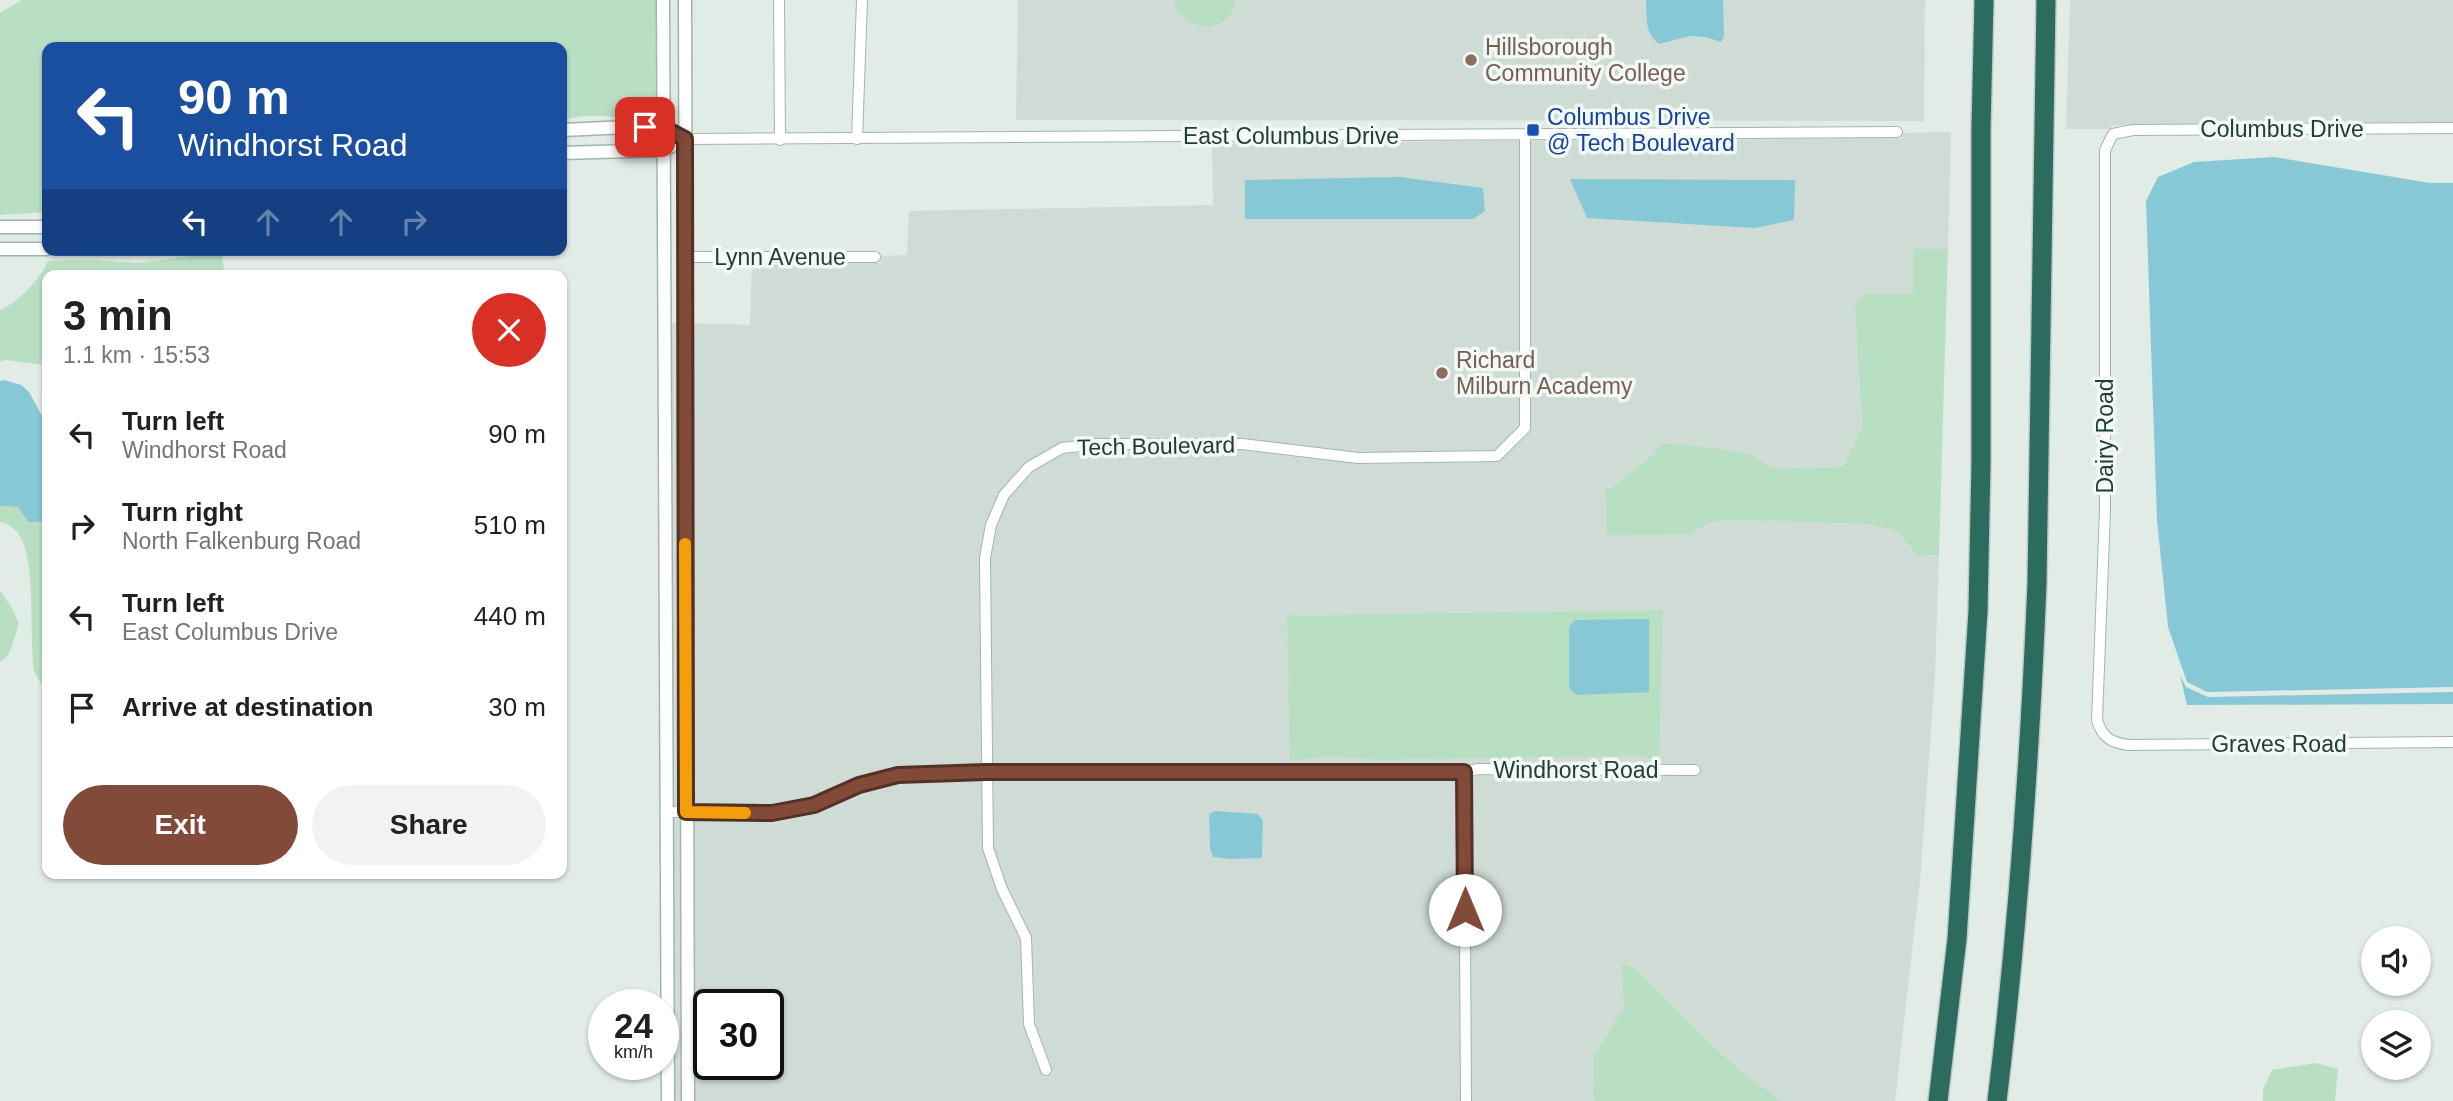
<!DOCTYPE html>
<html lang="en">
<head>
<meta charset="utf-8">
<style>
	:root { --surface:#fff; --page:#f2f2f2; --text:#202124; --muted:#757577; --accent:#824a39 }
	body { margin:0; font-family:Helvetica,sans-serif; background:var(--page); color:var(--text); height:100vh; display:flex; flex-direction:column; font-size:26px; white-space:nowrap }
	* { box-sizing:border-box; margin:0 }
	p { font-size:23px; color:var(--muted) }
	.icon { flex:none; width:38px; height:38px; fill:none; stroke:currentColor; stroke-width:2; stroke-linecap:round; stroke-linejoin:round }
	.map { position:relative; flex:1; overflow:hidden }
	.sheet { position:absolute; left:42px; top:270px; width:525px; height:609px; display:flex; flex-direction:column; background:var(--surface); border-radius:14px; box-shadow:0 2px 5px #0004 }
	.sheet>* { flex:none }
	.top-card { position:absolute; left:42px; top:42px; width:525px; height:214px; border-radius:14px; box-shadow:0 2px 5px #0004; background:#1a4fa0; color:#fff; overflow:hidden }
	.fabs { position:absolute; left:2361px; top:926px; display:grid; gap:14px }
	.fabs a { display:grid; place-items:center; width:70px; height:70px; border-radius:50%; background:var(--surface); box-shadow:0 2px 5px #0004; font-size:35px }
	.speed { position:absolute; left:588px; top:989px; display:flex; gap:14px; font-size:35px; font-weight:700; text-align:center }
	.speed>* { display:grid; place-content:center; width:91px; height:91px; border-radius:50%; background:var(--surface); box-shadow:0 2px 5px #0004; line-height:1 }
	.speed small { font-size:18px; font-weight:400 }
	.speed .limit { border:4px solid #111; border-radius:10px; background:#fff; color:#111 }
	.pin { position:absolute; display:grid; place-items:center; width:60px; height:60px; color:#fff; margin:-30px; border-radius:14px; box-shadow:0 4px 10px #0006 }
	.me { position:absolute; width:77px; margin:-38px; rotate:0deg; stroke-linejoin:round; filter:drop-shadow(0 0 5px #0008) }
	.turn { display:flex; align-items:center; gap:24px; height:147px; padding:0 21px; font-size:32px }
	.turn .icon { width:91px; height:91px; stroke-width:2.5 }
	.turn b { display:block; font-size:49px; line-height:60px }
	.lanes { display:flex; align-items:center; height:66px; padding:0 21px; background:#0003; justify-content:center; gap:35px; direction:ltr }
	.lanes .off { opacity:.35 }
	.round { display:grid; place-items:center; flex:none; width:74px; height:74px; border-radius:37px; background:var(--page) }
	.headline { display:flex; align-items:center; justify-content:space-between; height:119px; padding:0 21px }
	h1 { font-size:42px; font-weight:700; line-height:52px }
	.button { display:flex; gap:14px; margin-top:auto; padding:14px 21px }
	.button a { flex:1; height:80px; border-radius:42px; background:var(--accent); color:#fff; font-size:28px; font-weight:700; line-height:80px; text-align:center }
	.button a+a { background:var(--page); color:var(--text) }
	ul { padding:0; list-style:none }
	li { display:flex; align-items:center; gap:21px; height:91px; padding:0 21px }
	li div { flex:1 }
	li b { display:block; font-size:26px }
	li em { font-style:normal }
	.map>svg:first-child { display:block }
	.built { fill:#cfdcd6; fill-rule:evenodd }
	.green { fill:#b9dfc3 }
	.water { fill:#86c8d5 }
	.lines { fill:none; stroke-linecap:round; stroke-linejoin:round }
	.minor-casing { stroke:#a3b4ae; stroke-width:12 }
	.tertiary-casing { stroke:#a3b4ae; stroke-width:15 }
	.motorway-casing { stroke:#c1c9c7; stroke-width:22 }
	.minor { stroke:#fff; stroke-width:10 }
	.tertiary { stroke:#fff; stroke-width:12 }
	.motorway { stroke:#2b6c5f; stroke-width:19 }
	.route-casing { stroke:#543025; stroke-width:18 }
	.route { stroke:#824a39; stroke-width:12 }
	.slow { stroke:#f59e0b; stroke-width:12 }
	.education-dot { fill:#8d6e63; stroke:#f2f9f5; stroke-width:2.5 }
	.transit-dot { fill:#1a4fb4; stroke:#f2f9f5; stroke-width:2.5 }
	.labels { text-anchor:middle; stroke-width:7; stroke-linejoin:round; paint-order:stroke }
	.education-label { font-size:23px; fill:#785e54; stroke:#f2f9f5; text-anchor:start }
	.transit-label { font-size:23px; fill:#164399; stroke:#f2f9f5; text-anchor:start }
	.street-label { font-size:23px; fill:#203e36; stroke:#f2f9f5 }
</style>
</head>
<body>
<div class="map">
<svg width="2453" height="1101" viewBox="0 0 2453 1101">
	<rect width="100%" height="100%" fill="#e1ece7"/>
	<g class="built">
		<path d="M1018 0H1925L1924 121 1016 120Z"/>
		<path d="M2070 0H2453V123L2133 124 2112 126 2110 129H2066Z"/>
		<path d="M1951 132 1948 249H1913V295L1863 294 1855 306 1862 427 1843 467 1771 468 1751 454 1660 443 1654 454 1609 488H1605L1606 535 1728 520 1867 524 1896 529 1918 556 1939 555 1935 676 1920 881 1895 1101H1782L1743 1073 1711 1044 1634 967 1622 963 1624 1006 1594 1056 1593 1095 1595 1101H1471L1469 777 1478 775 1699 776 1700 764 1478 763 1463 766H992L990 558 996 527 1008 499 1032 472 1063 454 1100 450H1241L1358 464 1497 462 1529 432 1531 428 1530 141 1902 138V133ZM1663 610 1658 762 1638 756 1379 760 1328 757 1287 615Z"/>
		<path d="M1520 141V425L1495 450 1358 453 1242 438H1099L1061 442 1026 462 999 492 986 524 980 557 981 766 897 769 857 779 813 799 772 807H691L690 323 750 325 752 263H880L881 256 907 255 909 211 1213 205 1212 143Z"/>
		<path d="M670 323H679L681 806H672Z"/>
		<path d="M981 778 983 850 998 892 1020 940 1024 1024 1044 1078 1053 1073 1035 1023 1031 938 1007 887 993 847 992 778H1459L1461 1101H693L691 818H773L815 811 860 790 898 781ZM1215 811 1263 821 1262 858 1231 859 1213 857 1210 848 1209 817 1210 814ZM709 1004H768V1064H709Z"/>
		<path d="M672 818H681L682 1101H673Z"/>
	</g>
	<g class="green">
		<path d="M22 0H658L659 102C633 126 614 114 584 116 577 117 569 118 562 120V47H47V212L0 215V13Z"/>
		<path d="M1174 0H1236C1232 19 1216 31 1197 25 1190 23 1183 16 1177 12Z"/>
		<path d="M1913 249H1948L1939 555 1918 556 1896 530 1867 524 1728 520 1707 523 1693 534 1606 535 1605 488H1610L1654 454 1660 443 1697 446 1751 454 1772 468 1843 467 1862 427 1855 306 1863 294H1913Z"/>
		<path d="M221 252 224 268 219 275H47V374L42 365 7 360 0 361V310C19 302 40 279 48 261L90 260 139 263Z"/>
		<path d="M0 506 18 507 28 522H47C47 541 42 558 47 575V688L40 682 34 671C29 635 36 568 21 538 17 530 8 523 0 522Z"/>
		<path d="M0 591 12 608 19 624 9 654 0 662Z"/>
		<path d="M1663 610 1659 762 1638 756 1379 760 1328 757 1290 760 1287 615Z"/>
		<path d="M1621 963 1634 967 1711 1044 1743 1073 1782 1101H1595L1593 1095 1594 1056 1624 1006Z"/>
		<path d="M2316 1063 2338 1069 2335 1101H2263V1090L2272 1070Z"/>
	</g>
	<g class="water">
		<path d="M1646 0H1723L1724 36 1721 42 1706 37 1690 36 1659 44C1644 33 1647 16 1646 0Z"/>
		<path d="M2274 157 2430 183H2453V687L2207 692 2187 682 2168 627 2157 520 2146 201 2158 177 2194 162Z"/>
		<path d="M1400 177 1483 188 1485 211 1473 219H1245V180Z"/>
		<path d="M1570 179 1795 180 1794 220 1755 228 1587 218Z"/>
		<path d="M4 380 21 385 29 392 47 425V522H28L18 507 0 506V381Z"/>
		<path d="M1649 619V692L1576 695 1569 688V627L1575 620Z"/>
		<path d="M2180 675 2186 687 2208 697 2453 692V704L2187 705Z"/>
		<path d="M1215 811 1258 814 1263 821 1262 858 1231 859 1213 857 1210 848 1209 817V814Z"/>
	</g>
	<g class="lines">
		<g class="minor-casing">
			<g id="minor">
				<path d="M779 0 780 140"/>
				<path d="M2453 128 2133 130 2113 134 2105 150V510L2097 720C2102 737 2111 743 2129 745L2453 742"/>
				<path d="M685 139 1897 132"/>
				<path d="M857 139 862 0"/>
				<path d="M684 257H875"/>
				<path d="M1464 772 1466 1101"/>
				<path d="M667 812 772 813 814 805 859 785 898 775 987 772H1464L1478 769 1695 770"/>
				<path d="M1046 1070 1029 1024 1026 938 1002 889 988 848 985 558 991 525 1004 495 1029 467 1062 448 1099 444H1242L1358 458 1497 456 1525 428V135"/>
			</g>
		</g>
		<g class="tertiary-casing">
			<g id="tertiary">
				<path d="M663 0 668 1101"/>
				<path d="M685 0 688 1101"/>
				<path d="M562 130 628 127 664 128 685 139"/>
				<path d="M562 153 664 150 685 139"/>
				<path d="M0 227H47"/>
				<path d="M0 249H47"/>
			</g>
		</g>
		<g class="motorway-casing">
			<g id="motorway">
				<path d="M1938 1101 1957 939 1978 611 1981 462V129L1984 0"/>
				<path d="M1997 1101C2018 929 2030 756 2037 583L2046 0"/>
			</g>
		</g>
		<use href="#minor" class="minor"/>
		<use href="#tertiary" class="tertiary"/>
		<use href="#motorway" class="motorway"/>
	</g>
	<g class="lines">
		<g class="route-casing">
			<path id="route" d="M645 127 664 128 685 139 686 812 772 813 814 805 859 785 898 775 986 772H1464L1465 910"/>
		</g>
		<use href="#route" class="route"/>
		<path class="slow" d="M685 544 686 812 745 813"/>
	</g>
	<g class="education-dot">
		<circle cx="1471" cy="60" r="7"/>
		<circle cx="1442" cy="373" r="7"/>
	</g>
	<rect class="transit-dot" x="1526" y="123" width="14" height="14" rx="3.5"/>
	<g class="labels">
		<g class="education-label">
			<text x="1485" y="55">Hillsborough<tspan x="1485" dy="26">Community College</tspan></text>
			<text x="1456" y="368">Richard<tspan x="1456" dy="26">Milburn Academy</tspan></text>
		</g>
		<g class="transit-label">
			<text x="1547" y="125">Columbus Drive<tspan x="1547" dy="26">@ Tech Boulevard</tspan></text>
		</g>
		<g class="street-label">
			<text x="2282" y="137">Columbus Drive</text>
			<text x="1291" y="144">East Columbus Drive</text>
			<text x="780" y="265">Lynn Avenue</text>
			<text transform="translate(2105 436) rotate(-90)" y="8">Dairy Road</text>
			<text transform="translate(1156 446) rotate(-1)" y="8">Tech Boulevard</text>
			<text x="2279" y="752">Graves Road</text>
			<text x="1576" y="778">Windhorst Road</text>
		</g>
	</g>
</svg>
<div class="fabs">
<a><svg class="icon" aria-label="sound" viewBox="0 0 24 24"><path d="M4 9h4l5-4v14l-5-4H4zM17 9q2 3 0 6"/></svg></a>
<a><svg class="icon" aria-label="layers" viewBox="0 0 24 24"><path d="M12 4l9 5-9 5-9-5zM3 14l9 5 9-5"/></svg></a>
</div>
<div class="speed"><div>24<small>km/h</small></div><div class="limit">30</div></div>
<div class="pin" style="left:645px;top:127px;background:#d93025"><svg class="icon" aria-label="arrive" viewBox="0 0 24 24"><path d="M6 21V4h12l-3 4 3 4H6"/></svg></div>
<svg class="me" style="left:1465px;top:910px" viewBox="-20 -20 40 40"><circle r="19" fill="#fff"/><path d="M0-13L10 11 0 6-10 11z" fill="#824a39"/></svg>
<div class="top-card">
<div class="turn"><svg class="icon" aria-label="left" viewBox="0 0 24 24"><path d="M17 20v-9H6M10 6l-5 5 5 5"/></svg><div><b>90 m</b>Windhorst Road</div></div>
<div class="lanes"><svg class="icon" aria-label="left" viewBox="0 0 24 24"><path d="M17 20v-9H6M10 6l-5 5 5 5"/></svg><svg class="icon off" aria-label="ahead" viewBox="0 0 24 24"><path d="M12 20V5M6 11l6-6 6 6"/></svg><svg class="icon off" aria-label="ahead" viewBox="0 0 24 24"><path d="M12 20V5M6 11l6-6 6 6"/></svg><svg class="icon off" aria-label="right" viewBox="0 0 24 24"><path d="M7 20v-9h11M14 6l5 5-5 5"/></svg></div>
</div>
<section class="sheet">
<div class="headline"><div><h1>3 min</h1><p>1.1 km · 15:53</p></div><a class="round" style="background:#d93025;color:#fff"><svg class="icon" aria-label="close" viewBox="0 0 24 24"><path d="M6 6l12 12M18 6L6 18"/></svg></a></div>
<ul>
<li><svg class="icon" aria-label="left" viewBox="0 0 24 24"><path d="M17 20v-9H6M10 6l-5 5 5 5"/></svg><div><b>Turn left</b><p>Windhorst Road</p></div><em>90 m</em></li>
<li><svg class="icon" aria-label="right" viewBox="0 0 24 24"><path d="M7 20v-9h11M14 6l5 5-5 5"/></svg><div><b>Turn right</b><p>North Falkenburg Road</p></div><em>510 m</em></li>
<li><svg class="icon" aria-label="left" viewBox="0 0 24 24"><path d="M17 20v-9H6M10 6l-5 5 5 5"/></svg><div><b>Turn left</b><p>East Columbus Drive</p></div><em>440 m</em></li>
<li><svg class="icon" aria-label="arrive" viewBox="0 0 24 24"><path d="M6 21V4h12l-3 4 3 4H6"/></svg><div><b>Arrive at destination</b></div><em>30 m</em></li>
</ul>
<div class="button"><a>Exit</a><a>Share</a></div>
</section>
</div>
</body>
</html>
